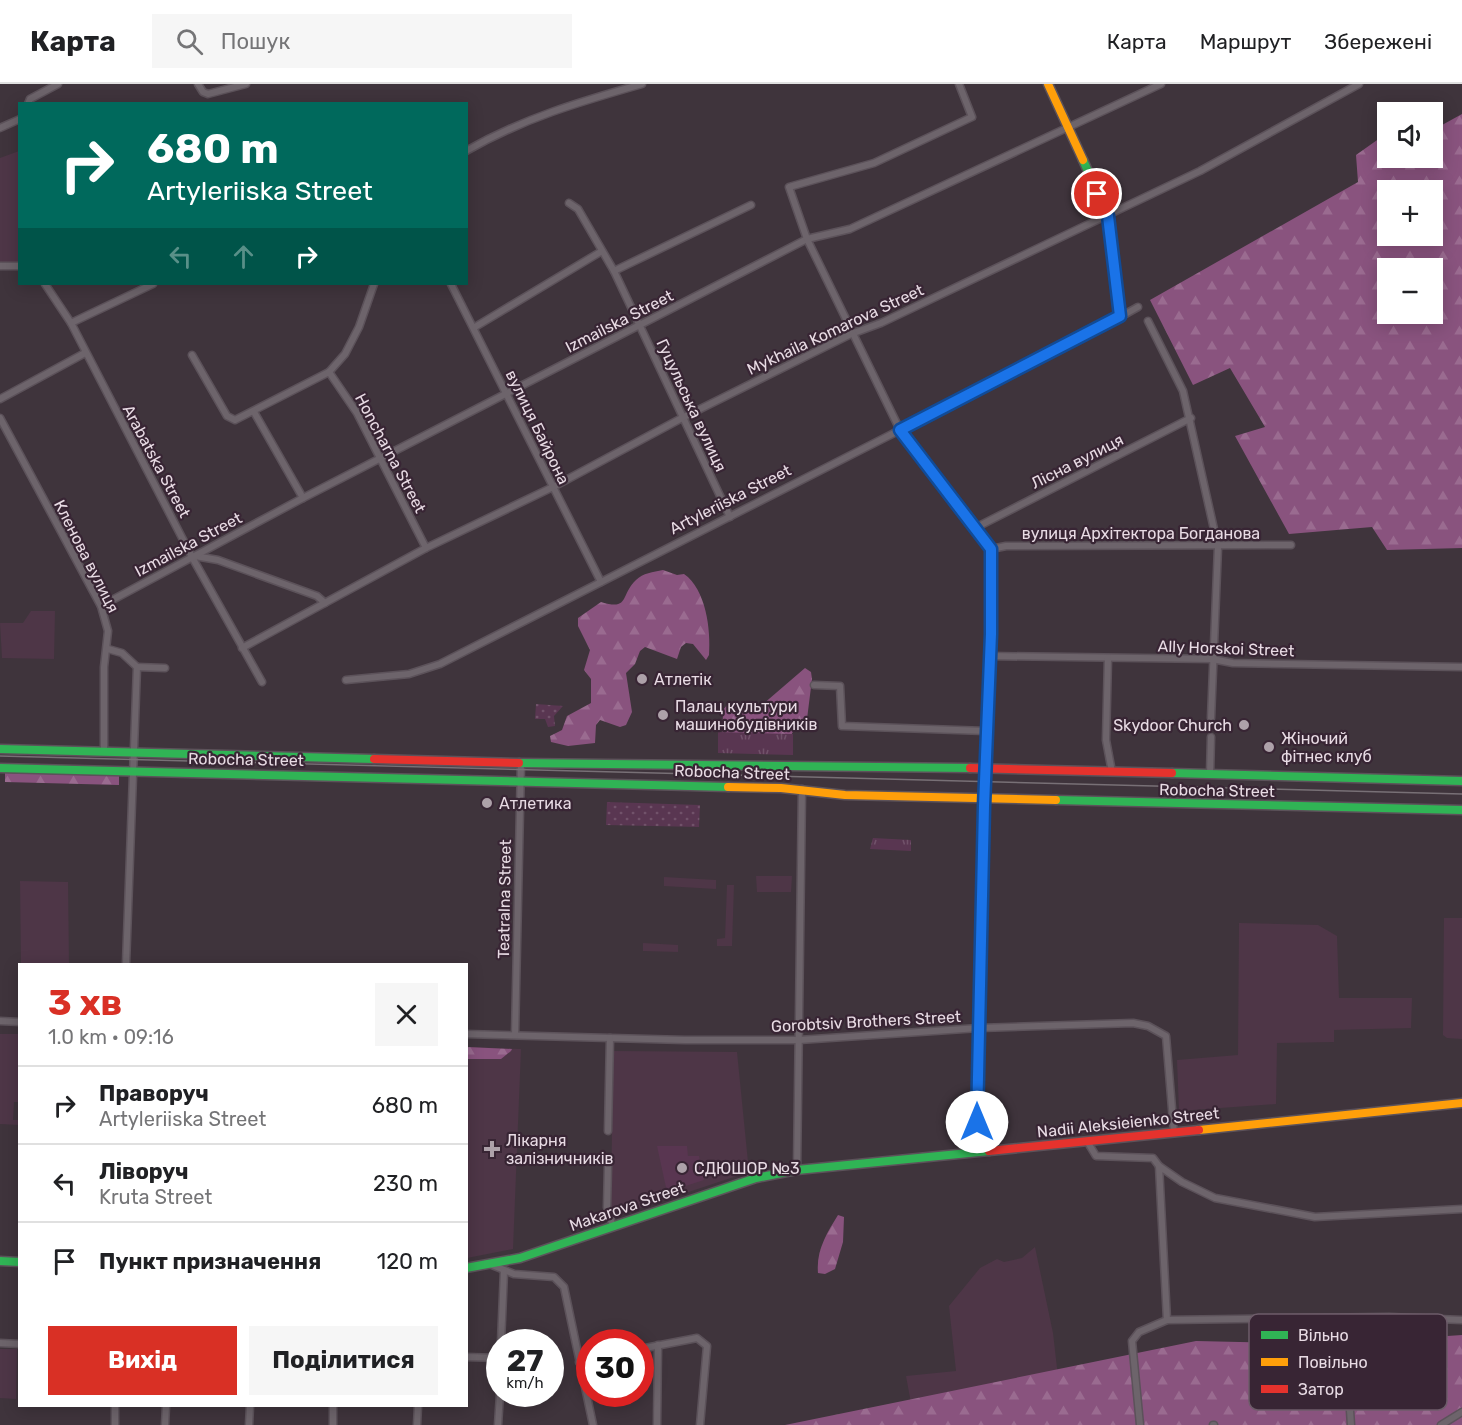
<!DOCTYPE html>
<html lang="uk">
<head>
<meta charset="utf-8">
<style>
	:root { --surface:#fff; --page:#f6f6f6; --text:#202124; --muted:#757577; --line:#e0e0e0; --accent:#d93025 }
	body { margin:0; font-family:Rubik,sans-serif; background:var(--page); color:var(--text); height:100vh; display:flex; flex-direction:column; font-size:22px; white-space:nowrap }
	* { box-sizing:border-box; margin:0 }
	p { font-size:20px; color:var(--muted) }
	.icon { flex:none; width:33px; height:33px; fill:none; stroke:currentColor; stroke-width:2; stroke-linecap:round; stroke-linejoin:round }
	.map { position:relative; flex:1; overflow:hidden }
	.drawer { position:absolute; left:18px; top:879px; width:450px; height:444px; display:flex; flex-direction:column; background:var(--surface); border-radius:0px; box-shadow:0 3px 15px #0003 }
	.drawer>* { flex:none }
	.hud { position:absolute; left:18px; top:18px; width:450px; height:183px; border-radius:0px; box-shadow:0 3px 15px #0003; background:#00695c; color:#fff; overflow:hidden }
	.fabs { position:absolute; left:1377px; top:18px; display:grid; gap:12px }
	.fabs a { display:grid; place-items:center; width:66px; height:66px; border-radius:0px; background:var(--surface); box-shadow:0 3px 15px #0003; font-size:30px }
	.speed { position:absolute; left:486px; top:1245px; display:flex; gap:12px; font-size:30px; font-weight:700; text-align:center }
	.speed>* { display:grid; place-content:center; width:78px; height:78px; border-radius:50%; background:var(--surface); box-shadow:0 3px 15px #0003; line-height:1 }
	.speed small { font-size:15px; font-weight:400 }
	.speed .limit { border:9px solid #d22; background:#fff; color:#111 }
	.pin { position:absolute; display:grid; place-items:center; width:51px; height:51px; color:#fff; margin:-26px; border:3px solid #fff; border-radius:50%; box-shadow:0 2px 6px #0007 }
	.me { position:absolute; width:66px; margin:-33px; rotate:0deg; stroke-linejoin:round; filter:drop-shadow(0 0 4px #0008) }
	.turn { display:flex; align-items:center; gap:21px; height:126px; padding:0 30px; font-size:27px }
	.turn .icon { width:78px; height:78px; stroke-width:2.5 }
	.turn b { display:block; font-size:42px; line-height:51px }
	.lanes { display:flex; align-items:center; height:57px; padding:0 30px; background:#0003; justify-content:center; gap:30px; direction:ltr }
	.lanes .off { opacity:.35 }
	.round { display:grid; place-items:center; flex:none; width:63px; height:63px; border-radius:0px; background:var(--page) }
	.headline { display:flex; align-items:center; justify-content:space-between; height:102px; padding:0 30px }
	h1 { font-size:36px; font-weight:700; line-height:45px; color:var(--accent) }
	.cta { display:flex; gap:12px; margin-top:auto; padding:12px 30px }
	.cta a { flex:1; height:69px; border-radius:0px; background:var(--accent); color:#fff; font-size:24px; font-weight:700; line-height:69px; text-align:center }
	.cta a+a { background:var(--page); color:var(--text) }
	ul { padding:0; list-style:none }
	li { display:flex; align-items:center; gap:18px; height:78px; padding:0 30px; border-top:2px solid var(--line) }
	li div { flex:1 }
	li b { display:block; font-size:22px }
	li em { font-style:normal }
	header { display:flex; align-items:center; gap:36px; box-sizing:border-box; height:84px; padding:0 30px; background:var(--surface); border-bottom:2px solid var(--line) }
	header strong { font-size:28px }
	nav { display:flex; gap:33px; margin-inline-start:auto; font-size:21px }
	.search { width:420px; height:54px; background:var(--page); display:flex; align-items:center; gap:15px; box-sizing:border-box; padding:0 21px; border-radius:0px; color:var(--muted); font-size:22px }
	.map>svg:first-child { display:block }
	.built { fill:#4e3647 }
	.grass { fill:url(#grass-dots) }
	.forest { fill:url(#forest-firs); fill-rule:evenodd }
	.park { fill:url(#park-tufts) }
	.pitch { fill:#593651 }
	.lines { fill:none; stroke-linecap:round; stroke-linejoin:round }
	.street-casing { stroke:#5c525a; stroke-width:9 }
	.fast-casing { stroke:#5c525a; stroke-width:11 }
	.slow-casing { stroke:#5c525a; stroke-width:11 }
	.jam-casing { stroke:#5c525a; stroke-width:11 }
	.street { stroke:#6d646b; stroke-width:6 }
	.fast { stroke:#30b455; stroke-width:8 }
	.slow { stroke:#ff9f0a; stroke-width:8 }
	.jam { stroke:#e5322d; stroke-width:8 }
	.tram { stroke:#787076; stroke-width:1.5 }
	.route-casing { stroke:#114b97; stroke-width:15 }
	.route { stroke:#1a73e8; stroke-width:10 }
	.poi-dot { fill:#ada1a9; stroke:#382534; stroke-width:2 }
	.labels { text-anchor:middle; stroke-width:4.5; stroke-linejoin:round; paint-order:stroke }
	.street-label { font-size:16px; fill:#e8dbe4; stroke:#382534 }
	.poi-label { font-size:16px; fill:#e8dbe4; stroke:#382534; text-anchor:start }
	.key { fill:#382534; stroke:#6d5c69; stroke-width:1.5 }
	.key-label { font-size:16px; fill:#e8dbe4 }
</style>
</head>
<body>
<header>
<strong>Карта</strong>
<div class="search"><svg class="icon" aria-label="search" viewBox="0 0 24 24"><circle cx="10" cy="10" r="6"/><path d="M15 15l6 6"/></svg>Пошук</div>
<nav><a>Карта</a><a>Маршрут</a><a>Збережені</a></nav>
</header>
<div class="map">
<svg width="1462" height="1341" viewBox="0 0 1462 1341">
	<defs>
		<pattern id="grass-dots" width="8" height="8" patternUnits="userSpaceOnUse" patternTransform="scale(1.5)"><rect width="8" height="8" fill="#593651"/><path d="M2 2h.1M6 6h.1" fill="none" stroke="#71526a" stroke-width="1.8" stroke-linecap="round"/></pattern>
		<pattern id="forest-firs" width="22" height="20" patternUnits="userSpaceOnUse" patternTransform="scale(1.5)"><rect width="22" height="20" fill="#89537e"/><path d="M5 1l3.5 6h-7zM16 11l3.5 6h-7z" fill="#9a6b90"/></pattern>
		<pattern id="park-tufts" width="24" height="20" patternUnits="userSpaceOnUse" patternTransform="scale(1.5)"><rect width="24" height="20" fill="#593651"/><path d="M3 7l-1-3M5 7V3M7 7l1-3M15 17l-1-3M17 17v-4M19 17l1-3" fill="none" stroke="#71526a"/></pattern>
	</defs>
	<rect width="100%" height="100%" fill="#3f343c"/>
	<g class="built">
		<path d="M19 67V178H0V74Z"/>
		<path d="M31 527H55L54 575 2 574 0 539H23Z"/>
		<path d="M756 792H792L791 808H757Z"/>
		<path d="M664 793 716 796V805L664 802Z"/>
		<path d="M20 797 68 798 69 880 21 879Z"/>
		<path d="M727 801H734L732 862H717V855L725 854Z"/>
		<path d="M1444 834H1462V955L1447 954 1443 951Z"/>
		<path d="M1239 839 1318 841 1337 852 1339 914H1412L1411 944 1334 946V958L1277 959 1276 1020 1179 1027 1177 976 1238 971Z"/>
		<path d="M643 859 678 861V868L643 867Z"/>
		<path d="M0 950H19V1018H14L13 1036H19V1041L0 1040Z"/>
		<path d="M467 963 521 965 513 1165 467 1174Z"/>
		<path d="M613 967 737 968 749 1088 616 1132 611 1122Z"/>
		<path d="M1035 1163 1053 1249 1063 1336 915 1341 906 1292 956 1287 949 1222 980 1184 997 1175 1004 1178 1022 1174Z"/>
		<path d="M0 1265H17L16 1315 0 1314Z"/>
	</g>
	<g class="grass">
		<path d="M536 620 563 622 554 632 555 642 548 643 545 635H535Z"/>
		<path d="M607 718 700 721 699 743 606 741Z"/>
	</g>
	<g class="forest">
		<path d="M1462 30V464L1387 466 1372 443 1289 450 1235 352 1265 343 1230 284 1193 301 1150 216 1358 98 1356 71 1387 49 1388 74H1432L1433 46ZM1432 106V152H1388V106ZM1432 184V230H1388V184Z"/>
		<path d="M663 486 677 491 684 490C706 505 711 546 709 571L706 576 693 560 686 559 681 563 677 575 645 563 640 567 635 580 626 589 632 628 626 641 620 643 600 636 596 641 595 659 568 662 551 658 550 652 562 646 567 632 591 619V595L584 586 590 566 578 542V534L601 518C630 527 620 511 636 496 643 489 653 488 663 486Z"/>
		<path d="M805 584 811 588 812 595 807 635 792 649 791 655 749 668 722 669 723 626 727 621H762Z"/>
		<path d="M5 689 119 692V701L5 698Z"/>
		<path d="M467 963 512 965 511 967 501 975H467Z"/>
		<path d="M838 1131 844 1133 843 1158 835 1185 825 1190 818 1189C816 1166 827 1149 838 1131Z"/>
		<path d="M1462 1251V1341H785L1196 1257 1331 1260Z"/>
	</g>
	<g class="park">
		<path d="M718 648 793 650V671L718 669Z"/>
		<path d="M873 754 911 756V767L870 765Z"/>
	</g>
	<path class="pitch" d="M657 1062H687L688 1072H699L704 1096 667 1108Z"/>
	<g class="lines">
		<g class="street-casing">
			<g id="street">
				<path d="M198 0 203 8 208 10 246 0"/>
				<path d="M28 20 30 15 58 0"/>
				<path d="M0 44 20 35"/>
				<path d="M466 67C524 34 579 18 642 0"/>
				<path d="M569 119 578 125 614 187 730 433"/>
				<path d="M0 182H20"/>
				<path d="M614 187 751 121"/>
				<path d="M45 200 71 239 192 473 262 598"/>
				<path d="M451 200 601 498"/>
				<path d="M1120 233 1138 223"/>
				<path d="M1148 237 1183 307 1218 463 1211 634"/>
				<path d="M71 239 153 200"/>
				<path d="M475 243 602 167"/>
				<path d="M192 271 227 332 235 336 329 288 345 270 359 243 374 200"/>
				<path d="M329 288 357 329 426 464"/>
				<path d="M0 315 85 269"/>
				<path d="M254 328 303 414"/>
				<path d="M0 334 101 522 108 547 104 583V668"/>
				<path d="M975 444 1191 334"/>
				<path d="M991 465 1006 462 1291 461"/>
				<path d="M195 472 218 476 317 512 325 519"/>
				<path d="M101 522 303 414 807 155 850 145 1161 0"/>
				<path d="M242 564 426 464 553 403 682 334 851 250 881 239 1200 87 1359 0"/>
				<path d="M108 565 122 569 137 583 126 880"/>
				<path d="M990 572 1212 575 1233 579 1462 583"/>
				<path d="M1108 574 1106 656 1112 688"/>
				<path d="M137 583 165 584"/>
				<path d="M346 596 409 590 440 580 900 346 807 155 789 103 874 79 972 33 959 0"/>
				<path d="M814 601 840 602 842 642 986 647"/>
				<path d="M1210 690 1211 653"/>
				<path d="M0 937 20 938"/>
				<path d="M466 950 685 956H799L979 944 1133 939 1148 942 1166 952 1174 1049"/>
				<path d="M515 951 521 679"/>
				<path d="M608 1047 610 954"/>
				<path d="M1087 1057 1096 1072 1153 1074 1159 1082"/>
				<path d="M978 1068 985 695"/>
				<path d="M608 1082 607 1123 613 1143"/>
				<path d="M797 1086 802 705"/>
				<path d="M492 1181 514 1190 554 1193 564 1203 593 1341"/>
				<path d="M1167 1236 1159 1082 1182 1098 1215 1114 1315 1133 1462 1125"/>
				<path d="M501 1258 504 1187"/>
				<path d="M0 1259 20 1260"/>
				<path d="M640 1265 697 1254 707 1262 700 1341"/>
				<path d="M466 1273 500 1274"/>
				<path d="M579 1278 590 1275"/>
				<path d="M1347 1283 1351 1341"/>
				<path d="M333 1322V1341"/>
				<path d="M115 1341V1322"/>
				<path d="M165 1341 166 1322"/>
				<path d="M249 1341 250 1322"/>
				<path d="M417 1341 418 1322"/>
				<path d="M498 1341 500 1310"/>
				<path d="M657 1341 658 1261"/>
				<path d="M1140 1341 1132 1257 1139 1248 1167 1236 1389 1233 1462 1236"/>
				<path d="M1213 1341H1214"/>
				<path d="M1441 1341 1462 1328"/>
			</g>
		</g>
		<g class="fast-casing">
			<g id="fast">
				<path d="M0 665 374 675"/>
				<path d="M519 679 970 684"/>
				<path d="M0 684 728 703"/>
				<path d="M1172 689 1462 697"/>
				<path d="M985 695 991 550V465L900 346 1120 233 1108 132 1083 76"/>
				<path d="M1056 716 1462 726"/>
				<path d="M0 1177 20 1178"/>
				<path d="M466 1184 520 1174 756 1094 797 1086 989 1067"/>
			</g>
		</g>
		<g class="slow-casing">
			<g id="slow">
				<path d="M1048 0 1083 76"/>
				<path d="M728 703 781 704 845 711 1056 716"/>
				<path d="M1199 1046 1462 1019"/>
			</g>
		</g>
		<g class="jam-casing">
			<g id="jam">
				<path d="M374 675 519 679"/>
				<path d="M970 684 1172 689"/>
				<path d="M989 1067 1199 1046"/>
			</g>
		</g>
		<use href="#street" class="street"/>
		<use href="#fast" class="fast"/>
		<use href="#slow" class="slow"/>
		<use href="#jam" class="jam"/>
		<path class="tram" d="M0 672 1462 710"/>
	</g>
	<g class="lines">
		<g class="route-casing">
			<path id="route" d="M977 1038 984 722 991 550V465L900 346 1120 232 1108 132 1097 110"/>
		</g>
		<use href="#route" class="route"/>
	</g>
	<g class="poi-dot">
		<circle cx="642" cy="595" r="6"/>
		<circle cx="663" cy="631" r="6"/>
		<circle cx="1244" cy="641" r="6"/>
		<circle cx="1269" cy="663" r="6"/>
		<circle cx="487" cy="719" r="6"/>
		<path d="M489 1056h6v6h6v6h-6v6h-6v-6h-6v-6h6z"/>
		<circle cx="682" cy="1084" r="6"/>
	</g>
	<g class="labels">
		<g class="street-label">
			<text transform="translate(619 237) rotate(-27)" y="6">Izmailska Street</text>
			<text transform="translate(835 245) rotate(-25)" y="6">Mykhaila Komarova Street</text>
			<text transform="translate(692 321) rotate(65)" y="6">Гуцульська вулиця</text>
			<text transform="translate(538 343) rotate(64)" y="6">вулиця Байрона</text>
			<text transform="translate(391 369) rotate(62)" y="6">Honcharna Street</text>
			<text transform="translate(157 377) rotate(62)" y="6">Arabatska Street</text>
			<text transform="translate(1077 377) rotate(-27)" y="6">Лісна вулиця</text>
			<text transform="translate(730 415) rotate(-27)" y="6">Artyleriiska Street</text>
			<text x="1141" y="455">вулиця Архітектора Богданова</text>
			<text transform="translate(188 460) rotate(-28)" y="6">Izmailska Street</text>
			<text transform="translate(87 472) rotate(63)" y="6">Кленова вулиця</text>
			<text transform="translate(1226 564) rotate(2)" y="6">Ally Horskoi Street</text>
			<text transform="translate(246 675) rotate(1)" y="6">Robocha Street</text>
			<text transform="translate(732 688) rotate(2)" y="6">Robocha Street</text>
			<text transform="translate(1217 706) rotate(1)" y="6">Robocha Street</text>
			<text transform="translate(504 815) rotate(-89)" y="6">Teatralna Street</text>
			<text transform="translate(866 937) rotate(-3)" y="6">Gorobtsiv Brothers Street</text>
			<text transform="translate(1128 1038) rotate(-6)" y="6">Nadii Aleksieienko Street</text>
			<text transform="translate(627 1122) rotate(-19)" y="6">Makarova Street</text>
		</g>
		<g class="poi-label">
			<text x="654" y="601">Атлетік</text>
			<text x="675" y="628">Палац культури<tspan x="675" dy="18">машинобудівників</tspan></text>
			<text x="1232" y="647" text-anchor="end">Skydoor Church</text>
			<text x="1281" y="660">Жіночий<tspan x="1281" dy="18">фітнес клуб</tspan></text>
			<text x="499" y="725">Атлетика</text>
			<text x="506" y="1062">Лікарня<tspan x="506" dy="18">залізничників</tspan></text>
			<text x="694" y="1090">СДЮШОР №3</text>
		</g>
	</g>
	<rect x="1249" y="1230" width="198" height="96" rx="9" class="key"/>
	<rect x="1261" y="1247" width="27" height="8" fill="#30b455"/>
	<rect x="1261" y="1274" width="27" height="8" fill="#ff9f0a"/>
	<rect x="1261" y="1301" width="27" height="8" fill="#e5322d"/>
	<g class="key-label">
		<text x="1298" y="1257">Вільно</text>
		<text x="1298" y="1284">Повільно</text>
		<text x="1298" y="1311">Затор</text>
	</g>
</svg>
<div class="fabs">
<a><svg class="icon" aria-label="sound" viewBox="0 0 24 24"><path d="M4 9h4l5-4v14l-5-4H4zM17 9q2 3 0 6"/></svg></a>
<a>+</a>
<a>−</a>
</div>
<div class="speed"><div>27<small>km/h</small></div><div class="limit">30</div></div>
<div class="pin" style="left:1097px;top:110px;background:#d93025"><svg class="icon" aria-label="arrive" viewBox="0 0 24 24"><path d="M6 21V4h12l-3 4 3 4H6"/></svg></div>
<svg class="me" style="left:977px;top:1038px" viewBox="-20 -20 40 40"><circle r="19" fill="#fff"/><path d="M0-13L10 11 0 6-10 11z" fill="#1a73e8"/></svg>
<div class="hud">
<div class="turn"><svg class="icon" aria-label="right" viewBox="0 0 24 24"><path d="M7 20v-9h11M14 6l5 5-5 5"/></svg><div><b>680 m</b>Artyleriiska Street</div></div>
<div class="lanes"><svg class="icon off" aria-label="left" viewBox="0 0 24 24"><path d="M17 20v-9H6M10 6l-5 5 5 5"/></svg><svg class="icon off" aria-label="ahead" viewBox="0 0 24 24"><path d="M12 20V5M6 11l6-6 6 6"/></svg><svg class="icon" aria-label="right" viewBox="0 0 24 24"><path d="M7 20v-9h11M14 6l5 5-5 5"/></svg></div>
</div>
<section class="drawer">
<div class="headline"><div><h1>3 хв</h1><p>1.0 km · 09:16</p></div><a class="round"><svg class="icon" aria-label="close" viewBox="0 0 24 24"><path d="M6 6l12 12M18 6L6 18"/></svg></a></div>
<ul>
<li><svg class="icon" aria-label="right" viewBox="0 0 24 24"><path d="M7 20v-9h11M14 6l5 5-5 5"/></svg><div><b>Праворуч</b><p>Artyleriiska Street</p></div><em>680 m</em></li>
<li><svg class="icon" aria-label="left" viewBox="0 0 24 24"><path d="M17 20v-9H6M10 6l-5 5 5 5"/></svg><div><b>Ліворуч</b><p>Kruta Street</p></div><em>230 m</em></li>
<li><svg class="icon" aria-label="arrive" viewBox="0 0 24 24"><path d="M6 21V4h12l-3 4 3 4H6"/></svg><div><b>Пункт призначення</b></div><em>120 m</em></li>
</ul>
<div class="cta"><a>Вихід</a><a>Поділитися</a></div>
</section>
</div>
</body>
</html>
